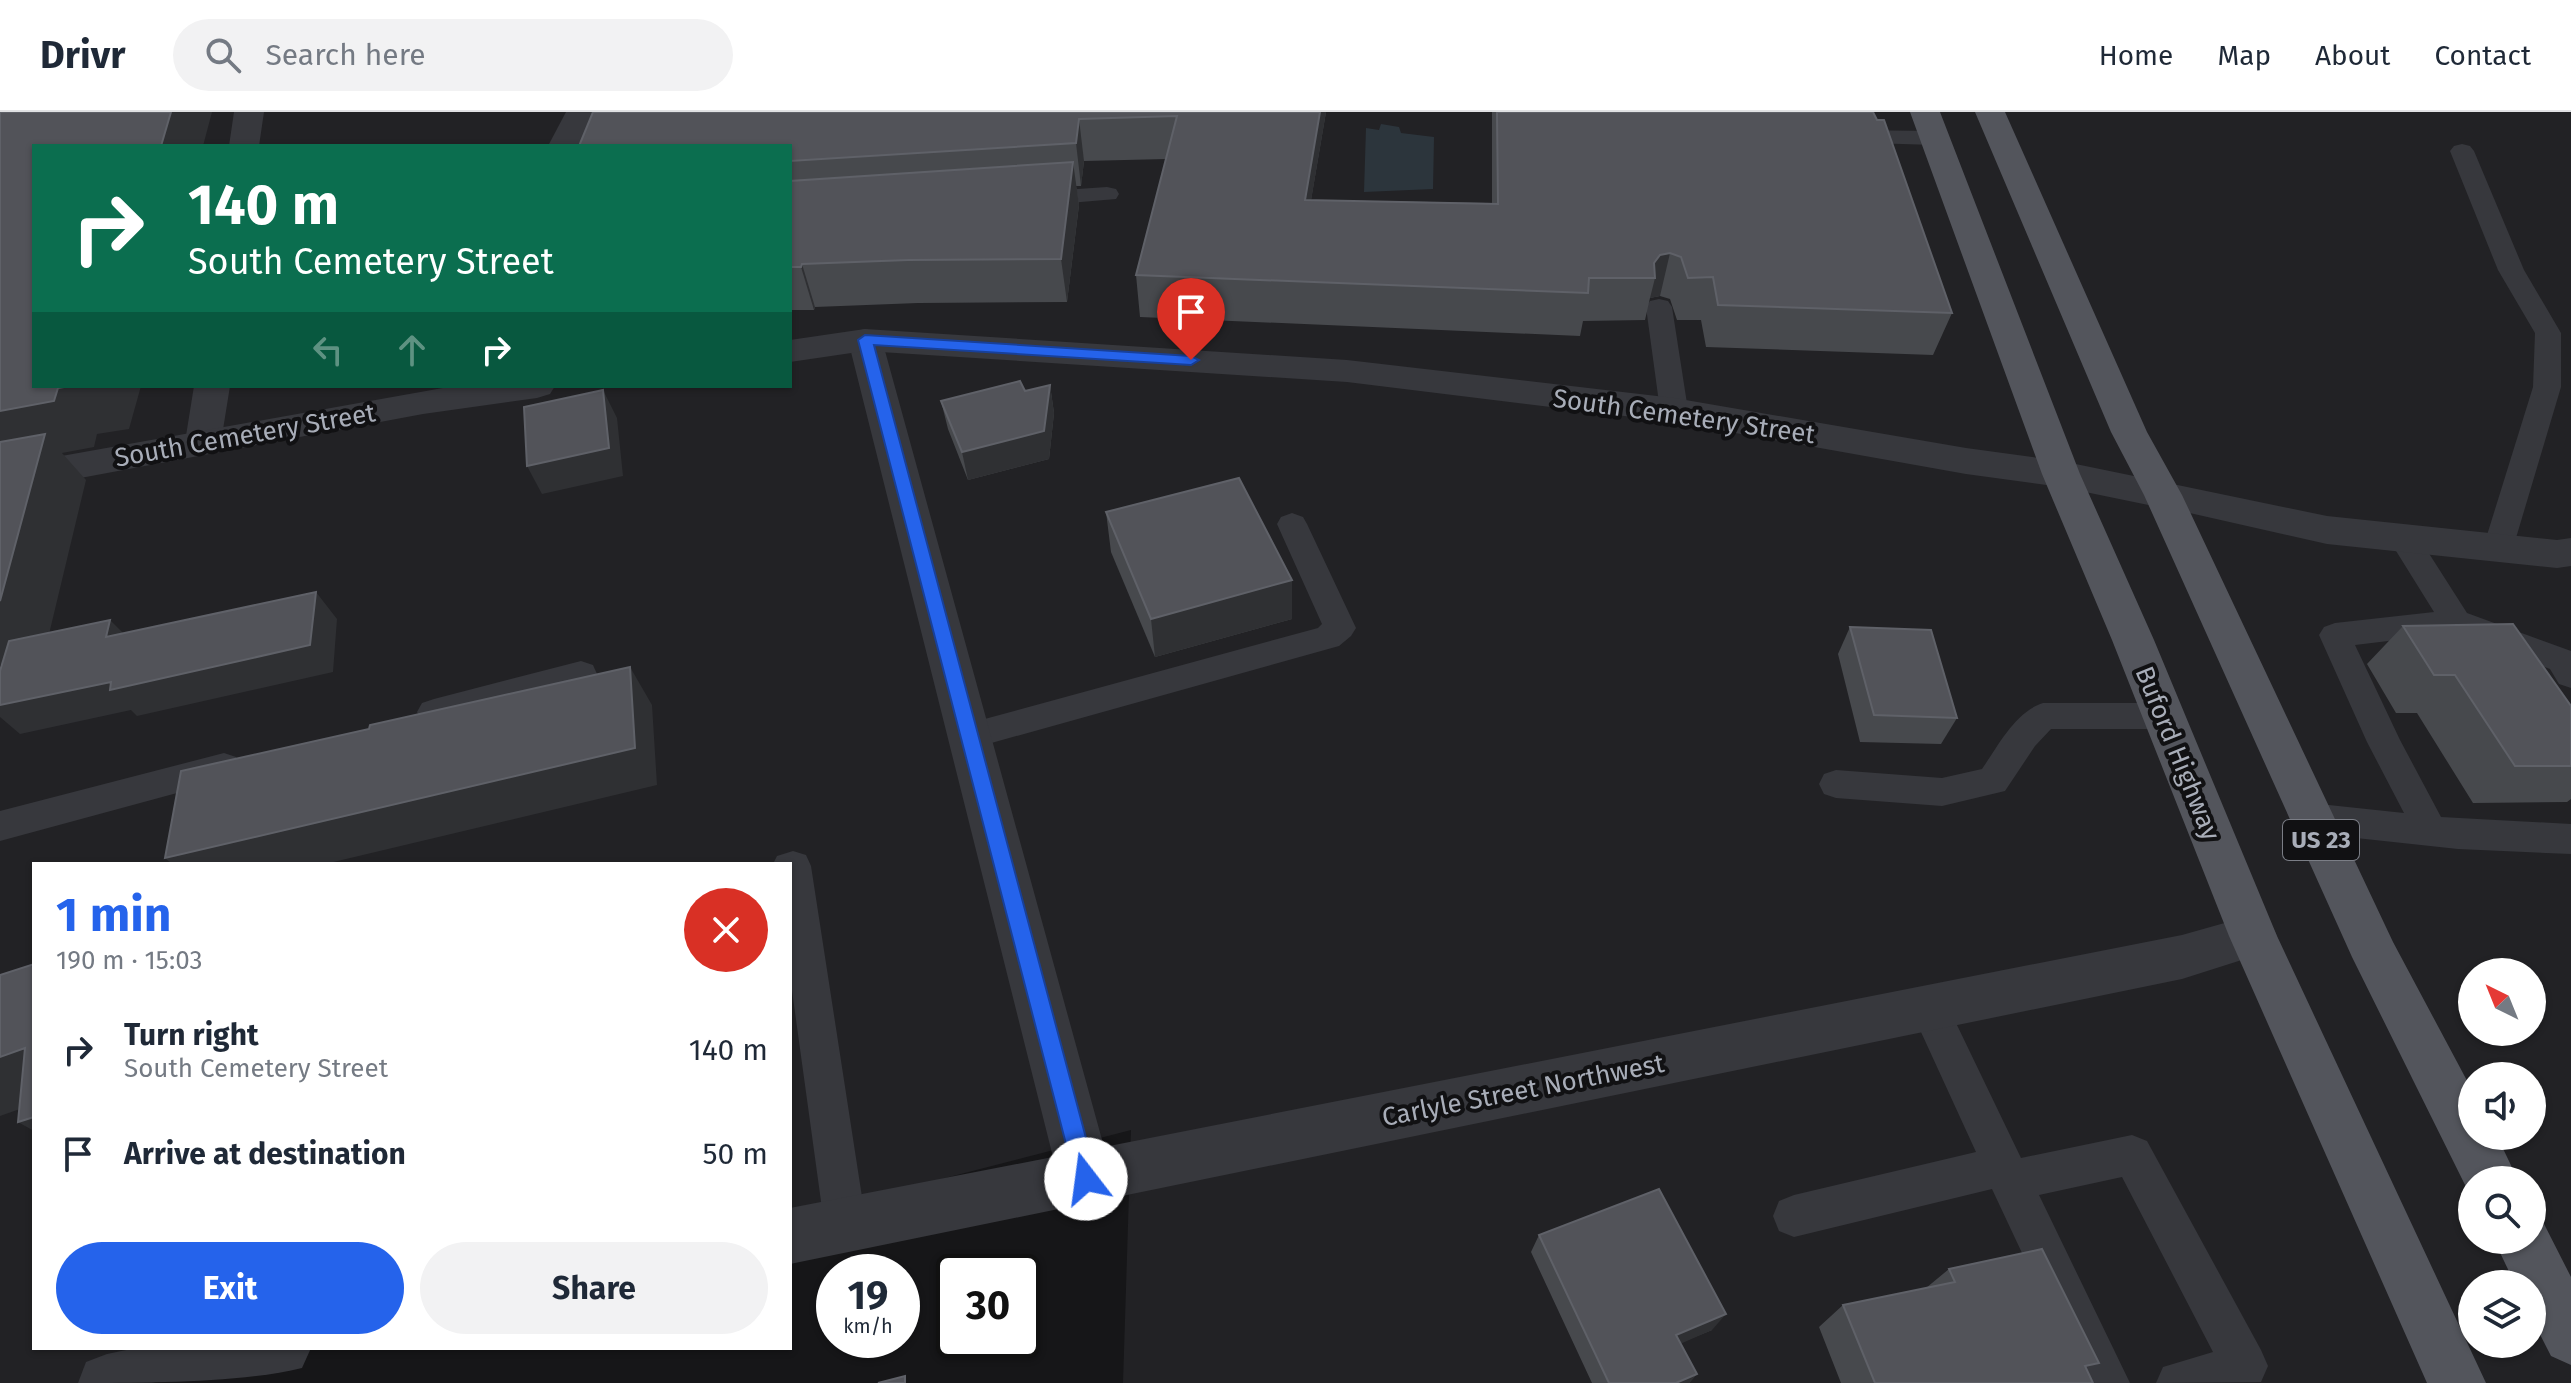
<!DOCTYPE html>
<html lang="en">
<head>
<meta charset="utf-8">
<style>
	:root { --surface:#fff; --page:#f2f2f3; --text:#1f2937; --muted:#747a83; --line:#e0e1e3; --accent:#2563eb }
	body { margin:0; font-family:"Fira Sans",sans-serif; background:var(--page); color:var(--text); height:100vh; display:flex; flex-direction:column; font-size:30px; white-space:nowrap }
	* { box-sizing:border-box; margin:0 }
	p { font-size:26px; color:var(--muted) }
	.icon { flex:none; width:44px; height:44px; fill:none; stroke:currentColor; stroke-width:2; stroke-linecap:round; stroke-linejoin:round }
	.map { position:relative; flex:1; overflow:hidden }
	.panel { position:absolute; left:32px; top:750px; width:760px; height:488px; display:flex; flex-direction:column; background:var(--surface); border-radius:0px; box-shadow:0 2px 6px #0004 }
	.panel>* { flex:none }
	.hud { position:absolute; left:32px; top:32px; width:760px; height:244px; border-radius:0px; box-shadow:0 2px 6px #0004; background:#0b6e4f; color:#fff; overflow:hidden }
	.needle { width:52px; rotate:317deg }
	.fabs { position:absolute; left:2458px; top:846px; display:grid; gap:16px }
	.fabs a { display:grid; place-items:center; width:88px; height:88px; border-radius:50%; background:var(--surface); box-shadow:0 2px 6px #0004; font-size:40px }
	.speed { position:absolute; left:816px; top:1142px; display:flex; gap:16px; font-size:40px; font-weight:700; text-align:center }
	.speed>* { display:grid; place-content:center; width:104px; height:104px; border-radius:50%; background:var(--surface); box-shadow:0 2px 6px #0004; line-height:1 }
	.speed small { font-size:20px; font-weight:400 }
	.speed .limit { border:4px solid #111; border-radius:12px; background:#fff; color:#111 }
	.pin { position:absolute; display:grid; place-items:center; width:68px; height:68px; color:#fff; margin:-82px -34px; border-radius:50% 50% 50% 0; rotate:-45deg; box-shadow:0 0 8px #0007 }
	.pin .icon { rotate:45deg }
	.me { position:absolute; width:88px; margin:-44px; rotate:345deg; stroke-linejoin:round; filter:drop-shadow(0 0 6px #0008) }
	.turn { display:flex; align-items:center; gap:28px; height:168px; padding:0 24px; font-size:36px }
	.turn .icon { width:104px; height:104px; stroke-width:2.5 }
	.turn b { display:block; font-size:56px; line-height:68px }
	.lanes { display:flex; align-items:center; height:76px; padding:0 24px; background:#0003; justify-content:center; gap:40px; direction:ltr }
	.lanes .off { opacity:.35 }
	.round { display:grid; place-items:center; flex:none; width:84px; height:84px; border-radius:42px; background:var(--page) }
	.summary { display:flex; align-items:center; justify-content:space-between; height:136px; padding:0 24px }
	h1 { font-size:48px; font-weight:700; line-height:60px; color:var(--accent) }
	.cta { display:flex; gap:16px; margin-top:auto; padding:16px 24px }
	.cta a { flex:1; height:92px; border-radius:48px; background:var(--accent); color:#fff; font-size:32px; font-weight:700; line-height:92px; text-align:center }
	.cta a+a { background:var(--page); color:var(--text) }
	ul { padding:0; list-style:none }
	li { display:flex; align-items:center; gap:24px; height:104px; padding:0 24px }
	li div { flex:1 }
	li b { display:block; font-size:30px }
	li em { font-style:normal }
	header { display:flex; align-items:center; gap:48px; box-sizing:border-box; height:112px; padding:0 40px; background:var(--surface); border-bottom:2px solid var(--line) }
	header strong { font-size:38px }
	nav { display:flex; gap:44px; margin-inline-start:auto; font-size:28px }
	.search { width:560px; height:72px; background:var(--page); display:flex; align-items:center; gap:20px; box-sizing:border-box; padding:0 28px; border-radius:44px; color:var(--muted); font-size:30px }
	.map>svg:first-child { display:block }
	.built { fill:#222225; fill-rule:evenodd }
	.water { fill:#2c353c }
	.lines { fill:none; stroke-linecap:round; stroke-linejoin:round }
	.service { fill:#37383d; fill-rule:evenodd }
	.minor { fill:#37383d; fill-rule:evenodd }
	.tertiary { fill:#37383d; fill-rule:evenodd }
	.primary { fill:#53555c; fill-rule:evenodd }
	.wall { fill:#47494d }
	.shaded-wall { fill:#2f3033 }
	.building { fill:#525359; stroke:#5f6168; stroke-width:2 }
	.route { fill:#2563eb; stroke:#184099; stroke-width:2 }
	.labels { text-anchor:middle; stroke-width:8; stroke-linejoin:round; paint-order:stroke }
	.shield { fill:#111113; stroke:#7b7e86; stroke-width:2 }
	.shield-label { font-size:24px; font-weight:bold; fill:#a8adb8 }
	.street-label { font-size:26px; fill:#a8adb8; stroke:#111113 }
</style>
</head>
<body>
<header>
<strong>Drivr</strong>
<div class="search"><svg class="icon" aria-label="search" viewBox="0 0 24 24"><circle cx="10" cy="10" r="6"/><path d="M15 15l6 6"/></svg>Search here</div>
<nav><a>Home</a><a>Map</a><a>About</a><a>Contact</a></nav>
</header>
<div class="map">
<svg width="2571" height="1271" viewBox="0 0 2571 1271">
	<rect width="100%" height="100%" fill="#161618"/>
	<path class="built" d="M0 0H2571V1271H1123L1131 1018 790 1106V752H34V1236H287L152 1271H0ZM34 34H790V274H34ZM2472 860H2532V920H2472ZM2472 964H2532V1024H2472ZM2472 1068H2532V1128H2472ZM2472 1172H2532V1232H2472Z"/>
	<path class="water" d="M1381 12 1399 15 1401 21 1434 25 1433 77 1364 80 1366 16 1379 18Z"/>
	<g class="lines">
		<g class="service">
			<path d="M1844 18 1935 19 1943 21 1947 26 1943 31 1935 33 1836 30 1832 25 1836 20Z"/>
			<path d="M2462 32 2470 34 2474 39 2524 158 2561 221V275L2513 436 2509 444 2498 447 2487 444 2483 436 2533 275 2535 221 2498 158 2450 39 2454 34Z"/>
			<path d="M1107 75 1116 77 1119 82 1116 87 1034 94 1025 92 1022 87 1025 82 1034 80Z"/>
			<path d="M1659 187 1668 189 1672 195 1688 298 1684 304 1674 307 1664 304 1660 298 1646 195 1650 189Z"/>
			<path d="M1292 401 1303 405 1307 412 1356 516 1351 524 1339 534 970 637 958 633 953 624 958 615 970 611 1318 516 1322 512 1277 412 1281 405Z"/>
			<path d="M2403 415 2414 418 2467 501 2571 539V576L2559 572 2550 557 2454 521 2355 533 2400 628 2441 705 2571 712V742L2458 737 2310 721 2298 716 2292 706 2298 696 2310 691 2404 701 2367 630 2319 523 2324 515 2335 511 2434 500 2388 426 2392 418Z"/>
			<path d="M581 549 593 553 597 562 593 571 434 613 422 609 417 600 422 591 434 587Z"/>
			<path d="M2043 591H2163L2175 595 2180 604 2175 613 2163 617H2051L2035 634 2005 679 1942 694 1836 686 1824 682 1819 672 1824 662 1836 658 1942 666 1982 657C1998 634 2015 600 2043 591Z"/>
			<path d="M224 641 236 645 241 655 236 665 0 729V699Z"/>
			<path d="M793 739 806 743 811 754 866 1111 860 1126 845 1132 830 1126 824 1111 790 864V752H773L777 744Z"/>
			<path d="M1929 878 1943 884 2021 1046 2132 1023 2147 1029 2261 1238 2268 1254 2261 1270 2156 1271 2163 1255 2213 1240 2122 1065 2039 1083 2130 1271H2083L1992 1077 1794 1125 1779 1119 1773 1104 1779 1089 1794 1083 1976 1040 1910 896 1915 884Z"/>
		</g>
		<g class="minor">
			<path d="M234 0H264L259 34H229Z"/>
			<path d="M566 0H596L578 34H548Z"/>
			<path d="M865 217 877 220 882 228 1104 1035 2182 823 2253 803 2270 809 2277 824 2270 839 2182 867 790 1152V1096L1053 1045 848 228 853 220Z"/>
			<path d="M194 274H230L221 330 216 339 203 342 190 339 185 330Z"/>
			<path d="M2163 370 2327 404 2557 428 2571 426V454L2557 456 2327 432 2150 392 2144 383 2150 374Z"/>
			<path d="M136 1236H311L302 1256C242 1271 144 1271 78 1271L86 1250 107 1242Z"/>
		</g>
		<g class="tertiary">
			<path d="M865 217 1347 248 1674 286 1966 336 2061 349 2163 370 2176 374 2182 383 2176 392 2163 396 2061 375 1966 362 1674 310 1347 270 865 239 790 250V228Z"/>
			<path d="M454 274H555L550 282 537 286 423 302 0 381V355Z"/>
		</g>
		<g class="primary">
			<path d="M1910 0H1940L2080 362 2154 528 2277 824 2486 1271H2427L2229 824 2112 528 2042 362Z"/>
			<path d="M1975 0H2005L2147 320 2182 383 2393 830 2472 978V1024H2497L2518 1068H2472V1087L2352 845 2144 383 2111 320Z"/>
			<path d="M2532 1104 2542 1108 2571 1165V1253L2551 1244 2532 1207V1172H2515L2494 1128H2532Z"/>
		</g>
	</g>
	<g class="wall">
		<path d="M593 0H1326L1311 88 1492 91V0H1873L1952 201 1933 243 1706 235 1701 208H1677L1670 187 1660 184 1650 186 1645 208 1583 209 1580 224 1140 205 1136 163 1166 47 1084 49 1081 74H1076L1079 93 1067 190 918 191 815 195 814 198H790V34Z"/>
		<path d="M1050 273 1054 301 1049 347 968 368 948 317 941 289 1025 279Z"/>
		<path d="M1106 400 1292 468V507L1155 545 1111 440Z"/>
		<path d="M2403 514 2571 594V687L2567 690 2473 691 2417 601H2396L2367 552Z"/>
		<path d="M1850 515 1957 606 1941 632 1860 630 1838 542Z"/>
		<path d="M1539 1123 1712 1218 1680 1231 1697 1262 1689 1271H1592L1531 1140Z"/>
		<path d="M1949 1157 2087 1258 2093 1271H1841L1819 1215 1843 1193 1926 1176Z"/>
	</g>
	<g class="shaded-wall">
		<path d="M171 0H212L203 34H161Z"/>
		<path d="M1320 0H1326L1304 130 1305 88Z"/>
		<path d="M1079 7 1084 49 1081 74 1076 31Z"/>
		<path d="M1073 50 1079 93 1067 190 1061 147Z"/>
		<path d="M1670 141 1660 184 1650 186 1655 166 1654 151 1660 143Z"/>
		<path d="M802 152 815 195 814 198 801 155Z"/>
		<path d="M1050 273 1054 301 1049 347 968 368 962 340Z"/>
		<path d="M70 274H141L129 317 97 322 94 335 62 341 86 368 44 543 0 553V299L58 276Z"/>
		<path d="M603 278 617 306 623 364 542 382 527 354Z"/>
		<path d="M1292 468V507L1155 545 1151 507Z"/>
		<path d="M316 480 337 507 333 560 137 604 131 598 20 622 0 605V593Z"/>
		<path d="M110 508 137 535 106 525Z"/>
		<path d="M630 555 652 593 657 673 325 752H172L165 746Z"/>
		<path d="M25 936 34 992 0 1004V945Z"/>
		<path d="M34 1005V1019L18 1010Z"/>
		<path d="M1726 1202 1712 1218 1664 1239 1676 1223Z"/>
		<path d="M1697 1262 1689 1271H1676Z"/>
	</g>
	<g class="building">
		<path d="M0 0H171L161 34H34V274H70L58 276 54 289 0 299Z"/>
		<path d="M593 0H1320L1305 88 1498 92 1497 0H1873L1877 8H1884L1952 201 1718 193 1713 165 1688 166 1681 145 1670 141 1660 143 1654 151 1655 166H1589L1588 181 1136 163 1177 4 1079 7 1076 31 790 49V34H579Z"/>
		<path d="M1073 50 1061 147 908 148 802 152 801 155H790V69Z"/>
		<path d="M1020 269 1025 279 1050 273 1044 319 962 340 941 289Z"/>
		<path d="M603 278 609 336 527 354 524 295Z"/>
		<path d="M45 322 0 489V330Z"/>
		<path d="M1239 366 1292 468 1151 507 1106 400Z"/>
		<path d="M316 480 310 533 110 578 111 570 0 593V559L9 529 110 508 106 525Z"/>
		<path d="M2513 512 2571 594V654H2515L2455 563H2434L2403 514Z"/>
		<path d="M1850 515 1931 518 1957 606 1874 603Z"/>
		<path d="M630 555 635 636 165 746 181 659 369 617 370 613Z"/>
		<path d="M34 852V1005L18 1010 25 936 0 945V863Z"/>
		<path d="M1659 1077 1726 1202 1676 1223 1697 1262 1676 1271H1609L1539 1123Z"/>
		<path d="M2042 1137 2099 1251 2085 1254 2093 1271H1875L1843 1193 1955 1170 1949 1157Z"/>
		<path d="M905 1264V1271H878Z"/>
	</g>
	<path class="route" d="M865 223 1191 244 1199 248 1191 253 874 233 1097 1067 1094 1075 1086 1078 1078 1075 1075 1067 858 228Z"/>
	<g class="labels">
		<rect class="shield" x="2283" y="708" width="76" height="40" rx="6"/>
		<g class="shield-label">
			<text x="2321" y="736">US 23</text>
		</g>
		<g class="street-label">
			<text transform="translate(1684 304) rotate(8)" y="9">South Cemetery Street</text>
			<text transform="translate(245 323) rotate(-10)" y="9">South Cemetery Street</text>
			<text transform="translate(2178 641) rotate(68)" y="9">Buford Highway</text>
			<text transform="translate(1523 978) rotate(-11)" y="9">Carlyle Street Northwest</text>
		</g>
	</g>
</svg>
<div class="fabs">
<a><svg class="needle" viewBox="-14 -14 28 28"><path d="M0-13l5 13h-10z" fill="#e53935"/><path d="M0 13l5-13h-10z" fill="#747a83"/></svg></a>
<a><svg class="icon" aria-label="sound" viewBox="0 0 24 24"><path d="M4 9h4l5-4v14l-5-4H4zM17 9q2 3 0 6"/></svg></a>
<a><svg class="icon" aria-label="search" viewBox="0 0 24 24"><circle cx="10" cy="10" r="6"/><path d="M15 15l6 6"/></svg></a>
<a><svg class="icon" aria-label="layers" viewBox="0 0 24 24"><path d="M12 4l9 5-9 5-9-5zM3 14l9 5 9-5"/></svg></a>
</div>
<div class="speed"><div>19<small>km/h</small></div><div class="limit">30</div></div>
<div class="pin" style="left:1191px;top:248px;background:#d93025"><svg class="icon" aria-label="arrive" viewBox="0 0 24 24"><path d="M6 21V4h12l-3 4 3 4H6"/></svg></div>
<svg class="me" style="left:1086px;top:1067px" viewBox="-20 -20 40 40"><circle r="19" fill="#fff"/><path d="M0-13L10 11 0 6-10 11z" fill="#2563eb"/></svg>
<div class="hud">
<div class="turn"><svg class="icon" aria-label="right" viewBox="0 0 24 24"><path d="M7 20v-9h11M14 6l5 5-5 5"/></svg><div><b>140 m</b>South Cemetery Street</div></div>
<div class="lanes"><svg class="icon off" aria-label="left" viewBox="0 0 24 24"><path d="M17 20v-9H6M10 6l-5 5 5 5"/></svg><svg class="icon off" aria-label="ahead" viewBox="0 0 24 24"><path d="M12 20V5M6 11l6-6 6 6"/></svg><svg class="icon" aria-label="right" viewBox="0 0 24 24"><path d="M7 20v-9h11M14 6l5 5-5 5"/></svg></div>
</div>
<section class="panel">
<div class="summary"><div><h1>1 min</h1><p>190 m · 15:03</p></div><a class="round" style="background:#d93025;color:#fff"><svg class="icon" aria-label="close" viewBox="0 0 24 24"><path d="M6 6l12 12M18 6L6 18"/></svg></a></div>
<ul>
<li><svg class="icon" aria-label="right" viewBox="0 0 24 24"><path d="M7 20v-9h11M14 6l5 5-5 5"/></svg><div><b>Turn right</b><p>South Cemetery Street</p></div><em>140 m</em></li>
<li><svg class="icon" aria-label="arrive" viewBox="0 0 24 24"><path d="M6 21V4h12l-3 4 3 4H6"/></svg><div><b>Arrive at destination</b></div><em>50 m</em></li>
</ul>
<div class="cta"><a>Exit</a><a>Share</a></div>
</section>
</div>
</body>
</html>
